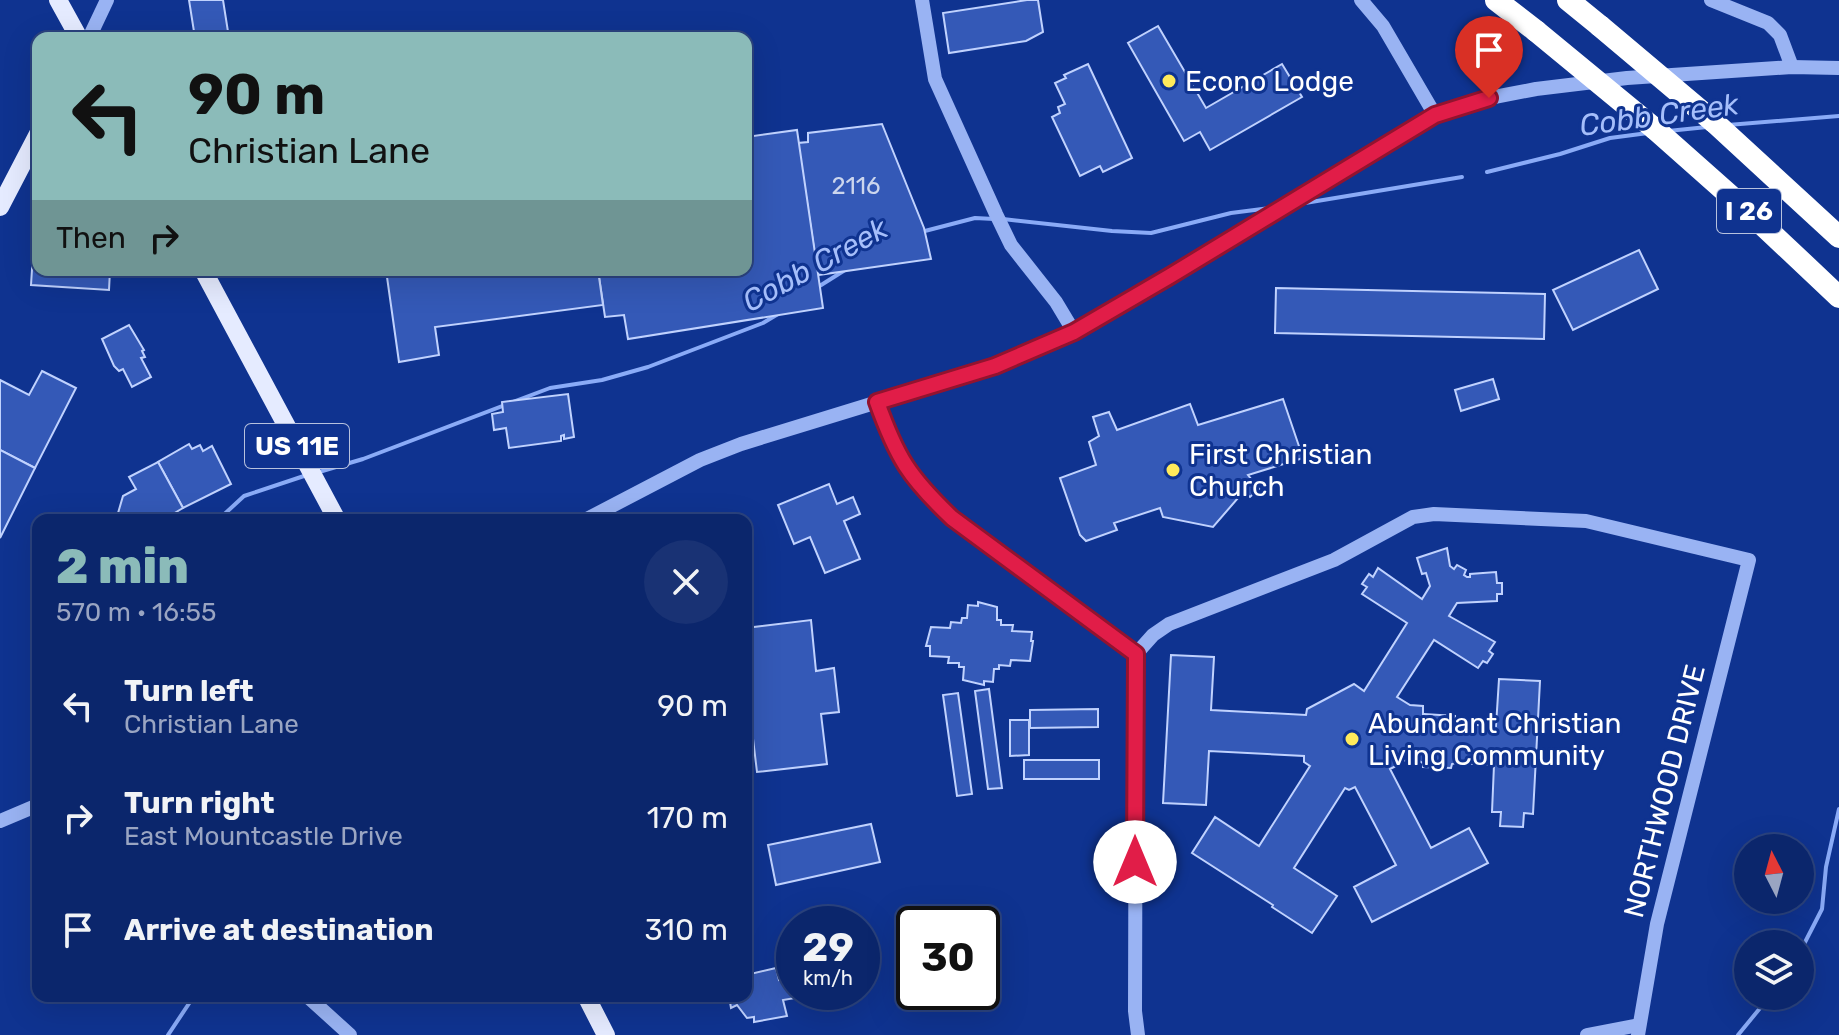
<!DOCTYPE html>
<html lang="en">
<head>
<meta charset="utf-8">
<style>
	:root { --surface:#0b266c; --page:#193274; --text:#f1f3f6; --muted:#9aa5c2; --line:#2b437f; --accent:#8bbbb9 }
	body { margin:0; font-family:Rubik,sans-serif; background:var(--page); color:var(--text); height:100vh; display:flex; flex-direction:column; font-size:30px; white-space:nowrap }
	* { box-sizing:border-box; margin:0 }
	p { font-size:26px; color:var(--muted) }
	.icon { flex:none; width:44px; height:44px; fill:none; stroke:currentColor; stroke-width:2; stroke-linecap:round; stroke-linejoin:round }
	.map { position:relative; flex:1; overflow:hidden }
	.sheet { position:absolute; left:32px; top:514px; width:720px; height:488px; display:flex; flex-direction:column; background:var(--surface); border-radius:16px; box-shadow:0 8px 32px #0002,0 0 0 2px var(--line) }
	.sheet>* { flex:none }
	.guide { position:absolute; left:32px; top:32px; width:720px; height:244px; border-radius:16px; box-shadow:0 8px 32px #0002,0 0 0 2px var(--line); background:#8bbbb9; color:#111; overflow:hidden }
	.needle { width:52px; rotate:354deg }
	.tools { position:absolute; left:1734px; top:834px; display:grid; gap:16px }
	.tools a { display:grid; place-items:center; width:80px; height:80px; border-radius:50%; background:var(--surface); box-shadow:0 8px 32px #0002,0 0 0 2px var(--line); font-size:40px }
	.speed { position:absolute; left:776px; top:906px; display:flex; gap:16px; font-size:40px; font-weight:700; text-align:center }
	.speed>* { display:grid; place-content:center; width:104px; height:104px; border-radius:50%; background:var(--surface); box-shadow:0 8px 32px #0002,0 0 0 2px var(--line); line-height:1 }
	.speed small { font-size:20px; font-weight:400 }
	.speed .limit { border:4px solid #111; border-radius:12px; background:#fff; color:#111 }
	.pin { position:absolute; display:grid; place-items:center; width:68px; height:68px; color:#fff; margin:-82px -34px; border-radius:50% 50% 50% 0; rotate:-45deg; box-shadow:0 0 8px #0007 }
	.pin .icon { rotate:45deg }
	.me { position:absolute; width:88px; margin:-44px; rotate:0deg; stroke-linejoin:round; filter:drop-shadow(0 0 6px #0008) }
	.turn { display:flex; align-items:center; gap:28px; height:168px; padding:0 24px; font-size:36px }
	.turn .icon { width:104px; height:104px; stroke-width:2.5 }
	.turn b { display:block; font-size:56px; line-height:68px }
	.then { display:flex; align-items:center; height:76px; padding:0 24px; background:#0003; gap:16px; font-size:30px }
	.round { display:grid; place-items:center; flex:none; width:84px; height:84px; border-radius:42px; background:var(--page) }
	.head { display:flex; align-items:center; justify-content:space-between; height:136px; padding:0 24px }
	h1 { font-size:48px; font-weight:800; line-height:60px; color:var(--accent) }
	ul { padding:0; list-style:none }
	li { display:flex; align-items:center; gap:24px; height:112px; padding:0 24px }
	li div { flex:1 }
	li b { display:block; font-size:30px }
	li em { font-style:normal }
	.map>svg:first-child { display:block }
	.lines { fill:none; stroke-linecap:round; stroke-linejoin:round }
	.stream { stroke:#8aabf7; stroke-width:4 }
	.building { fill:#3459b7; stroke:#c0d2fe; stroke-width:2 }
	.minor { stroke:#99b3f3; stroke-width:14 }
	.major { stroke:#e5ebff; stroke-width:18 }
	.highway { stroke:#fff; stroke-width:22 }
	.highway-bridge { stroke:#fff; stroke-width:22 }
	.route-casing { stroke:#92132f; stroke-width:20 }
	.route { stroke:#e11d48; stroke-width:14 }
	.poi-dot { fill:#ffea5b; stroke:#0f3390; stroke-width:3 }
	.labels { text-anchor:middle; stroke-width:6; stroke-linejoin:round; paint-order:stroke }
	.number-label { font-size:24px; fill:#ccd6ed }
	.shield { fill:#0f3390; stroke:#b7c2de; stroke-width:2 }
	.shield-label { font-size:26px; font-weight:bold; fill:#fff }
	.poi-label { font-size:28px; fill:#fff; stroke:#0f3390; text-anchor:start }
	.street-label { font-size:28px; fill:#fff; stroke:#0f3390 }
	.water-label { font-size:30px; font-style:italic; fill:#a5befa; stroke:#0f3390 }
</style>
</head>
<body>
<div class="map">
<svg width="1839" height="1035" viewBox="0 0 1839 1035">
	<rect width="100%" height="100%" fill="#0f3390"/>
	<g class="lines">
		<g class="stream">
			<path d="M1728 125 1839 116"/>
			<path d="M1668 131 1707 127"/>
			<path d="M1487 172 1560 154 1610 138 1648 133"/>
			<path d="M1299 204 1462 177"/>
			<path d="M1003 219 1112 231 1151 233 1231 213 1270 208"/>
			<path d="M921 232 975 218 994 219"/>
			<path d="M818 287 845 270"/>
			<path d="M319 472 363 459 550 388 602 380 648 367 763 323 778 314"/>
			<path d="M218 520 244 496 307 475"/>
			<path d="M1800 952 1822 909 1826 867 1839 809"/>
			<path d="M168 1035 194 996"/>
			<path d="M1738 1035 1770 996"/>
		</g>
	</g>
	<g class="building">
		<path d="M189 0H223L229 38H195Z"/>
		<path d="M1027 0H1038L1043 32 1026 41 949 53 943 13Z"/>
		<path d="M1158 26 1206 108 1282 64 1302 97 1210 150 1200 132 1184 141 1128 43Z"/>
		<path d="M1088 64 1132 158 1103 172 1100 166 1080 176 1052 117 1060 113 1058 107 1065 104 1055 83 1066 78 1064 75Z"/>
		<path d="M882 124 924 228 931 259 818 275 798 143 808 142V133Z"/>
		<path d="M797 130 823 308 628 339 624 315 605 317 598 270H746V137Z"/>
		<path d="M34 238H38V270H110L109 290 31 285Z"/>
		<path d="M1639 250 1658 289 1573 330 1553 290Z"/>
		<path d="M386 270H598L603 305 435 327 439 355 399 362Z"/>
		<path d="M1276 288 1545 294 1544 339 1275 333Z"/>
		<path d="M129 325 144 350 142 351 145 357 141 358 151 377 132 387 123 369 119 371 114 366 102 339Z"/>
		<path d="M42 371 76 388 35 468 0 450V380L29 395Z"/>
		<path d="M1493 379 1499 399 1461 411 1455 390Z"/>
		<path d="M568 394 574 437 564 439V435L561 436V441L509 448 506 428 494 430 492 414 503 412 502 402Z"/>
		<path d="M1283 399 1303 458 1248 475 1259 489 1250 497 1244 491 1213 527 1163 517 1160 508 1114 523 1117 530 1086 541 1080 535 1060 478 1096 465 1089 442 1099 436 1093 417 1109 412 1117 430 1190 404 1198 425Z"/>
		<path d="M189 444 192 449 200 445 203 451 212 446 231 484 183 508 158 462Z"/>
		<path d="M0 450 35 468 0 538Z"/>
		<path d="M158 462 183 508 163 520H116L123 496 136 489 129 477Z"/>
		<path d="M829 484 837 504 853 497 860 514 844 521 860 559 825 573 810 537 794 544 778 505Z"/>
		<path d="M1447 548 1450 566 1454 569 1457 565 1466 570 1464 575 1467 577H1470V574L1496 572 1497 583H1502V594H1497V601L1457 603 1449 616 1495 642 1489 651 1493 654 1487 663 1483 661 1478 668 1434 640 1397 697 1410 705 1423 706V721H1425V714L1455 716V722L1458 724 1496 726 1499 679 1540 681 1533 814 1524 813 1523 827 1500 826 1501 812H1492L1494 765 1456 763 1452 764 1451 768 1423 767V763L1419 761 1397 760 1396 766 1390 769 1431 848 1469 828 1488 863 1372 922 1354 887 1396 865 1355 787 1349 790 1345 788 1294 868 1337 896 1312 933 1272 907 1273 905 1192 853 1215 817 1259 846 1310 766 1304 762V756L1209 751 1206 805 1163 803 1171 655 1214 657 1211 710 1306 715 1307 709 1354 684 1364 691 1407 623 1362 594 1367 587 1362 584 1369 574 1373 577 1378 568 1422 599 1430 586 1426 573 1422 574 1417 558Z"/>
		<path d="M978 602 997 607V620H1001V625H1013L1012 631 1032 632 1031 641H1033L1030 661 1011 660 1010 666 999 665V669H994L993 682 984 681V685L963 680 964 667H959V663H948L949 657 930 656V646H926L931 627 950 628 951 622 961 623 962 618H967L968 605 978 606Z"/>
		<path d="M811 620 816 671 834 668 839 712 821 714 827 764 757 772 751 722 746 723V628Z"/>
		<path d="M989 689 1002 788 988 789 975 691Z"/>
		<path d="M958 693 972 794 957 796 943 695Z"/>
		<path d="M1098 709V727L1030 728V710Z"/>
		<path d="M1010 720H1029V755L1010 756Z"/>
		<rect x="1024" y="760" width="75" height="19"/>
		<path d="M871 824 880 862 776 885 768 845Z"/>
		<path d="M776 968 779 980 794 976V992H806L807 996 783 1000 787 1016 754 1022V1017L747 1018 737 1005 731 1008 729 996H746V975Z"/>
	</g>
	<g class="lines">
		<g class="minor">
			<path d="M922 0 935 79 996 214 1011 245 1056 302 1074 332"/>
			<path d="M1361 0 1383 26 1435 115"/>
			<path d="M1711 0 1768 23 1780 35 1792 67"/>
			<path d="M89 38 107 0"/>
			<path d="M877 402C897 455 910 480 952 518L1136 654"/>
			<path d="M585 520 700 460 741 444 995 366 1074 332 1170 276 1435 115 1489 98 1536 89 1627 78 1792 67 1839 68"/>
			<path d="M0 821 38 805"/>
			<path d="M307 996 350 1035"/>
			<path d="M1138 1035 1135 1011 1136 654 1153 635 1169 624 1334 560 1413 517 1434 514 1586 521 1749 560 1657 924 1638 1035"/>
			<path d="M1587 1035 1639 1025"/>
		</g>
		<g class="major">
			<path d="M58 0 79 38"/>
			<path d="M0 207 38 134"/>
			<path d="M203 270 337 520"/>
			<path d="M586 996 606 1035"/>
		</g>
		<g class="highway">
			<path d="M1496 0 1536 31"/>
			<path d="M1568 0 1600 26"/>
			<path d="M1714 122 1839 237"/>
			<path d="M1655 129 1752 215 1839 297"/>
		</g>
		<g class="highway-bridge">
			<path d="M1600 26 1714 122"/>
			<path d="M1536 31 1655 129"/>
		</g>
	</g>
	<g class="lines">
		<g class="route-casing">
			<path id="route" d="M1135 862 1136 654 952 518C909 477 897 458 877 402L995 366 1074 332 1170 276 1435 115 1489 98"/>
		</g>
		<use href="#route" class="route"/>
	</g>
	<g class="poi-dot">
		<circle cx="1169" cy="81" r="8"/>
		<circle cx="1173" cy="470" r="8"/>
		<circle cx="1352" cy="739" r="8"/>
	</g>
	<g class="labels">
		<g class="number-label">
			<text x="856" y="194">2116</text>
		</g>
		<g class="shield">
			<rect x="1717" y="189" width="64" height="44" rx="6"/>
			<rect x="245" y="424" width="104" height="44" rx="6"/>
		</g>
		<g class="shield-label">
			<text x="1749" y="220">I 26</text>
			<text x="297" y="455">US 11E</text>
		</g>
		<g class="poi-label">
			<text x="1185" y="91">Econo Lodge</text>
			<text x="1189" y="464">First Christian<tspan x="1189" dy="32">Church</tspan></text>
			<text x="1368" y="733">Abundant Christian<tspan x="1368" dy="32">Living Community</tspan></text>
		</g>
		<g class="street-label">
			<text transform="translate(1664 791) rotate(-76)" y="10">NORTHWOOD DRIVE</text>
		</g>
		<g class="water-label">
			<text transform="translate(1659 115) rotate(-8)" y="10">Cobb Creek</text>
			<text transform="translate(815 265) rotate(-29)" y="10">Cobb Creek</text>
		</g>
	</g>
</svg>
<div class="tools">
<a><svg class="needle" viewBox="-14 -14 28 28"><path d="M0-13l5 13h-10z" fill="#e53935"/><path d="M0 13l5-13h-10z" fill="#9aa5c2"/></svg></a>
<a><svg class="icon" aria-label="layers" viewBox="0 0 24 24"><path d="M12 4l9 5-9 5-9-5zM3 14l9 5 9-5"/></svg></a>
</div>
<div class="speed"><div>29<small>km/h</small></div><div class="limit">30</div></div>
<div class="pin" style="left:1489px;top:98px;background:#d93025"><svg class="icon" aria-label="arrive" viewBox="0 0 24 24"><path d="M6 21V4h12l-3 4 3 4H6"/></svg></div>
<svg class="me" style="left:1135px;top:862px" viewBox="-20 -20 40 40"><circle r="19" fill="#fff"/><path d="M0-13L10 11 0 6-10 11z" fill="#e11d48"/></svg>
<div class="guide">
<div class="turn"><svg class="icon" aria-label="left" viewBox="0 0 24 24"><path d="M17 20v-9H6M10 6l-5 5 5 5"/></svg><div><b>90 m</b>Christian Lane</div></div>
<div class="then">Then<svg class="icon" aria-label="right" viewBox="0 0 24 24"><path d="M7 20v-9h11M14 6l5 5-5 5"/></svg></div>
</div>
<section class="sheet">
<div class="head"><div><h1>2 min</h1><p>570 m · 16:55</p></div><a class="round"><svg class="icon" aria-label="close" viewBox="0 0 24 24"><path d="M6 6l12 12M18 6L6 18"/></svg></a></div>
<ul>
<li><svg class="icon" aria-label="left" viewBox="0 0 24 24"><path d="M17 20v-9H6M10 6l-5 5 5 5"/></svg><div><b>Turn left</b><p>Christian Lane</p></div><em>90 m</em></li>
<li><svg class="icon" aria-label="right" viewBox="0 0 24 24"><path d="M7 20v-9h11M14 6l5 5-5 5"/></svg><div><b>Turn right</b><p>East Mountcastle Drive</p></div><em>170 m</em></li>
<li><svg class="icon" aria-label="arrive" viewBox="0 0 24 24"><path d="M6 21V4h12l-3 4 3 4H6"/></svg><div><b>Arrive at destination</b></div><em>310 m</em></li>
</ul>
</section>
</div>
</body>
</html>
